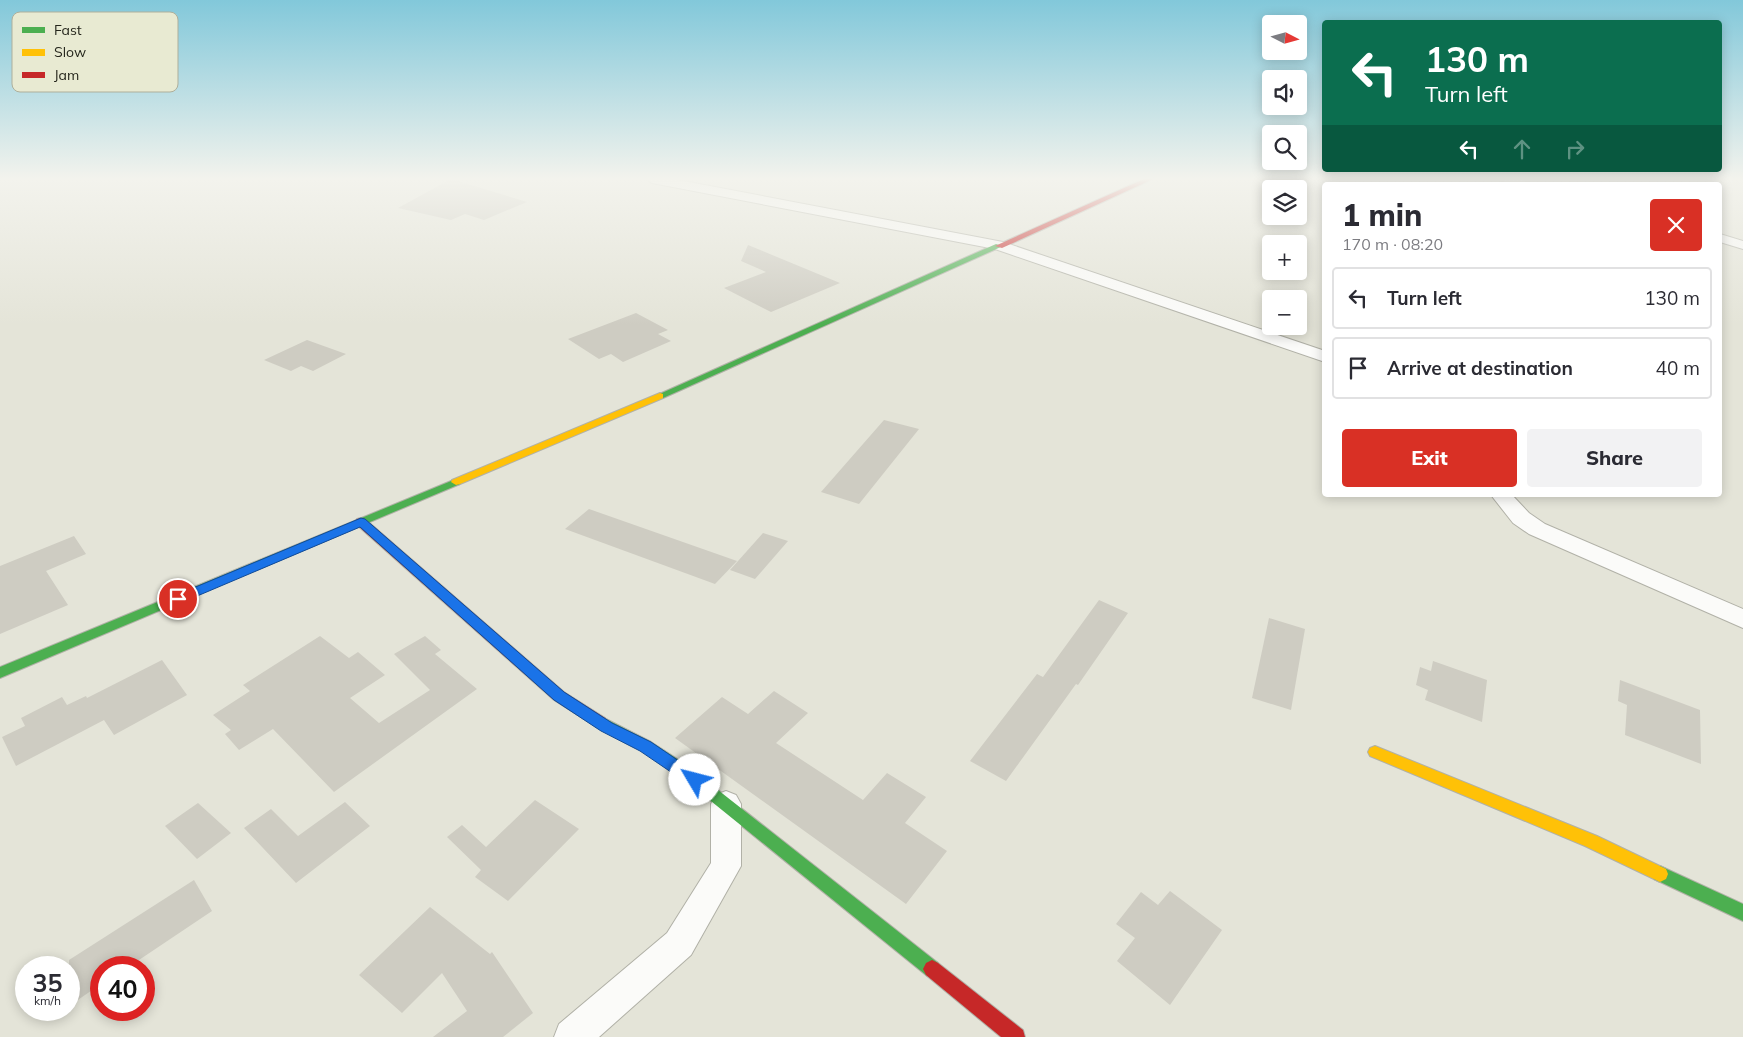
<!DOCTYPE html>
<html lang="en">
<head>
<meta charset="utf-8">
<style>
	:root { --surface:#fff; --page:#f2f2f3; --text:#2b2b33; --muted:#7c7c81; --line:#e1e1e2; --accent:#d93025 }
	body { margin:0; font-family:Mulish,sans-serif; background:var(--page); color:var(--text); height:100vh; display:flex; flex-direction:column; font-size:19px; white-space:nowrap }
	* { box-sizing:border-box; margin:0 }
	p { font-size:16px; color:var(--muted) }
	.icon { flex:none; width:28px; height:28px; fill:none; stroke:currentColor; stroke-width:2; stroke-linecap:round; stroke-linejoin:round }
	.map { position:relative; flex:1; overflow:hidden }
	.drawer { position:absolute; left:1322px; top:182px; width:400px; height:315px; display:flex; flex-direction:column; background:var(--surface); border-radius:5px; box-shadow:0 2px 12px #0003 }
	.drawer>* { flex:none }
	.top-card { position:absolute; left:1322px; top:20px; width:400px; height:152px; border-radius:5px; box-shadow:0 2px 12px #0003; background:#0b6e4f; color:#fff; overflow:hidden }
	.needle { width:32px; rotate:96deg }
	.tools { position:absolute; left:1262px; top:15px; display:grid; gap:10px }
	.tools a { display:grid; place-items:center; width:45px; height:45px; border-radius:5px; background:var(--surface); box-shadow:0 2px 12px #0003; font-size:25px }
	.speed { position:absolute; left:15px; top:956px; display:flex; gap:10px; font-size:25px; font-weight:700; text-align:center }
	.speed>* { display:grid; place-content:center; width:65px; height:65px; border-radius:50%; background:var(--surface); box-shadow:0 2px 12px #0003; line-height:1 }
	.speed small { font-size:12px; font-weight:400 }
	.speed .limit { border:8px solid #d22; background:#fff; color:#111 }
	.pin { position:absolute; display:grid; place-items:center; width:42px; height:42px; color:#fff; margin:-21px; border:2px solid #fff; border-radius:50%; box-shadow:0 1px 5px #0007 }
	.me { position:absolute; width:55px; margin:-28px; rotate:307deg; stroke-linejoin:round; filter:drop-shadow(0 0 4px #0008) }
	.turn { display:flex; align-items:center; gap:18px; height:105px; padding:0 20px; font-size:22px }
	.turn .icon { width:65px; height:65px; stroke-width:2.5 }
	.turn b { display:block; font-size:35px; line-height:42px }
	.lanes { display:flex; align-items:center; height:48px; padding:0 20px; background:#0003; justify-content:center; gap:25px; direction:ltr }
	.lanes .off { opacity:.35 }
	.round { display:grid; place-items:center; flex:none; width:52px; height:52px; border-radius:5px; background:var(--page) }
	.overview { display:flex; align-items:center; justify-content:space-between; height:85px; padding:0 20px }
	h1 { font-size:30px; font-weight:800; line-height:38px }
	.cta { display:flex; gap:10px; margin-top:auto; padding:10px 20px }
	.cta a { flex:1; height:58px; border-radius:5px; background:var(--accent); color:#fff; font-size:20px; font-weight:800; line-height:58px; text-align:center }
	.cta a+a { background:var(--page); color:var(--text) }
	ul { padding:0; list-style:none }
	li { display:flex; align-items:center; gap:15px; height:62px; margin:0 10px 8px; padding:0 10px; border:2px solid var(--line); border-radius:5px }
	li div { flex:1 }
	li b { display:block; font-size:19px }
	li em { font-style:normal }
	.map>svg:first-child { display:block }
	.building { fill:#ceccc2 }
	.lines { fill:none; stroke-linecap:round; stroke-linejoin:round }
	.street-casing { stroke:#b1b1a7; stroke-width:2 }
	.fast-casing { stroke:#b1b1a7; stroke-width:2 }
	.slow-casing { stroke:#b1b1a7; stroke-width:2 }
	.jam-casing { stroke:#b1b1a7; stroke-width:2 }
	.street { fill:#fbfbf9; fill-rule:evenodd }
	.fast { fill:#4caf50; fill-rule:evenodd }
	.slow { fill:#ffc107; fill-rule:evenodd }
	.jam { fill:#c62828; fill-rule:evenodd }
	.route { fill:#1a73e8; stroke:#114b97 }
	.key { fill:#e8ead2; stroke:#aeaf9b; stroke-width:1 }
	.key-label { font-size:14px; fill:#25261c }
</style>
</head>
<body>
<div class="map">
<svg width="1743" height="1037" viewBox="0 0 1743 1037">
	<rect width="100%" height="100%" fill="#e4e4d8"/>
	<g class="building">
		<path d="M451 179 527 202 484 220 465 214 451 220 398 208Z"/>
		<path d="M748 245 840 283 771 312 724 288 766 272 741 261Z"/>
		<path d="M636 313 668 330 658 334 671 341 623 362 611 354 599 359 568 339Z"/>
		<path d="M307 340 346 354 313 371 301 366 291 371 264 360Z"/>
		<path d="M884 420 919 429 859 504 821 492Z"/>
		<path d="M589 509 737 561 715 584 565 529Z"/>
		<path d="M763 533 788 541 755 579 730 570Z"/>
		<path d="M74 536 86 554 46 571 68 605 0 634V566Z"/>
		<path d="M1099 600 1128 613 1078 685 1076 684 1006 781 970 761 1037 674 1043 677Z"/>
		<path d="M1269 618 1305 629 1291 710 1252 698Z"/>
		<path d="M320 636 349 658 358 652 385 675 350 698 379 723 430 690 394 654 425 636 441 650 435 654 477 689 334 792 273 729 239 750 225 734 231 730 213 715 250 691 243 685Z"/>
		<path d="M162 660 187 695 114 735 104 720 16 766 2 737 25 726 21 718 62 697 67 705 86 696 87 698Z"/>
		<path d="M1433 661 1487 680 1482 722 1425 700 1428 690 1416 685 1420 667 1431 671Z"/>
		<path d="M1620 680 1700 710 1701 764 1625 735 1627 705 1618 701Z"/>
		<path d="M774 691 808 713 776 743 863 800 887 773 926 797 905 823 947 851 906 904 675 738 722 697 748 714Z"/>
		<path d="M535 800 579 829 508 901 475 877 481 870 447 837 462 825 486 847Z"/>
		<path d="M345 802 370 826 296 883 244 828 271 809 298 836Z"/>
		<path d="M198 803 231 833 197 859 165 826Z"/>
		<path d="M194 880 212 911 127 968H101V984L69 1006V960Z"/>
		<path d="M1170 891 1222 930 1170 1005 1117 961 1135 938 1116 924 1141 892 1158 905Z"/>
		<path d="M430 907 490 954 492 952 533 1013 503 1037H433L467 1011 442 973 402 1013 359 975Z"/>
	</g>
	<g class="lines">
		<g class="street-casing">
			<g id="street">
				<path d="M646 179H673L1003 242 1325 351V362L995 249 652 183Z"/>
				<path d="M1498 179H1520L1534 185H1514Z"/>
				<path d="M1720 234 1743 241V249L1720 242Z"/>
				<path d="M1491 495H1512L1529 513 1545 524 1743 609V628L1529 534 1513 523Z"/>
				<path d="M726 791 736 795 741 804V866L691 955 599 1037H554L559 1024 667 933 711 863V804L716 795Z"/>
			</g>
		</g>
		<g class="fast-casing">
			<g id="fast">
				<path d="M996 244 1003 246 663 398H657L655 396Z"/>
				<path d="M456 479 461 482 460 484 0 678V667Z"/>
				<path d="M600 716 651 742 685 764 938 963 941 969 938 975 932 978 926 975 675 772 641 750 595 726 593 722 595 718Z"/>
				<path d="M1660 866 1743 904V921L1654 879 1652 874 1654 869Z"/>
			</g>
		</g>
		<g class="slow-casing">
			<g id="slow">
				<path d="M660 393 663 394V398L460 484 456 485 451 482 452 480Z"/>
				<path d="M1375 746 1597 836 1666 869 1668 874 1666 879 1660 882 1654 879 1585 846 1370 756 1368 752 1370 748Z"/>
			</g>
		</g>
		<g class="jam-casing">
			<g id="jam">
				<path d="M1144 179H1153L1002 248 995 246Z"/>
				<path d="M361 518 365 519 564 692 605 718 607 722 605 726 600 728 595 726 554 700 357 525 355 522 357 519Z"/>
				<path d="M932 960 938 963 1023 1030 1025 1037H1001L926 975 923 969 926 963Z"/>
			</g>
		</g>
		<use href="#street" class="street"/>
		<use href="#fast" class="fast"/>
		<use href="#slow" class="slow"/>
		<use href="#jam" class="jam"/>
	</g>
	<linearGradient id="sky" x2="0" y2="1"><stop stop-color="#82c8da"/><stop offset="0.55" stop-color="#f3f3ed"/><stop offset="1" stop-color="#f3f3ed" stop-opacity="0"/></linearGradient>
	<rect width="1743" height="325" fill="url(#sky)"/>
	<path class="route" d="M361 518 365 519 564 692 612 723 651 742 701 776 703 780 701 785 695 787 690 785 640 751 601 731 554 700 360 527 183 602H174L172 599 174 596Z"/>
	<rect x="12" y="12" width="166" height="80" rx="8" class="key"/>
	<rect x="22" y="27" width="23" height="6" fill="#4caf50"/>
	<rect x="22" y="49" width="23" height="7" fill="#ffc107"/>
	<rect x="22" y="72" width="23" height="6" fill="#c62828"/>
	<g class="key-label">
		<text x="54" y="35">Fast</text>
		<text x="54" y="57">Slow</text>
		<text x="54" y="80">Jam</text>
	</g>
</svg>
<div class="tools">
<a><svg class="needle" viewBox="-14 -14 28 28"><path d="M0-13l5 13h-10z" fill="#e53935"/><path d="M0 13l5-13h-10z" fill="#7c7c81"/></svg></a>
<a><svg class="icon" aria-label="sound" viewBox="0 0 24 24"><path d="M4 9h4l5-4v14l-5-4H4zM17 9q2 3 0 6"/></svg></a>
<a><svg class="icon" aria-label="search" viewBox="0 0 24 24"><circle cx="10" cy="10" r="6"/><path d="M15 15l6 6"/></svg></a>
<a><svg class="icon" aria-label="layers" viewBox="0 0 24 24"><path d="M12 4l9 5-9 5-9-5zM3 14l9 5 9-5"/></svg></a>
<a>+</a>
<a>−</a>
</div>
<div class="speed"><div>35<small>km/h</small></div><div class="limit">40</div></div>
<div class="pin" style="left:178px;top:599px;background:#d93025"><svg class="icon" aria-label="arrive" viewBox="0 0 24 24"><path d="M6 21V4h12l-3 4 3 4H6"/></svg></div>
<svg class="me" style="left:695px;top:780px" viewBox="-20 -20 40 40"><circle r="19" fill="#fff"/><path d="M0-13L10 11 0 6-10 11z" fill="#1a73e8"/></svg>
<div class="top-card">
<div class="turn"><svg class="icon" aria-label="left" viewBox="0 0 24 24"><path d="M17 20v-9H6M10 6l-5 5 5 5"/></svg><div><b>130 m</b>Turn left</div></div>
<div class="lanes"><svg class="icon" aria-label="left" viewBox="0 0 24 24"><path d="M17 20v-9H6M10 6l-5 5 5 5"/></svg><svg class="icon off" aria-label="ahead" viewBox="0 0 24 24"><path d="M12 20V5M6 11l6-6 6 6"/></svg><svg class="icon off" aria-label="right" viewBox="0 0 24 24"><path d="M7 20v-9h11M14 6l5 5-5 5"/></svg></div>
</div>
<section class="drawer">
<div class="overview"><div><h1>1 min</h1><p>170 m · 08:20</p></div><a class="round" style="background:#d93025;color:#fff"><svg class="icon" aria-label="close" viewBox="0 0 24 24"><path d="M6 6l12 12M18 6L6 18"/></svg></a></div>
<ul>
<li><svg class="icon" aria-label="left" viewBox="0 0 24 24"><path d="M17 20v-9H6M10 6l-5 5 5 5"/></svg><div><b>Turn left</b></div><em>130 m</em></li>
<li><svg class="icon" aria-label="arrive" viewBox="0 0 24 24"><path d="M6 21V4h12l-3 4 3 4H6"/></svg><div><b>Arrive at destination</b></div><em>40 m</em></li>
</ul>
<div class="cta"><a>Exit</a><a>Share</a></div>
</section>
</div>
</body>
</html>
